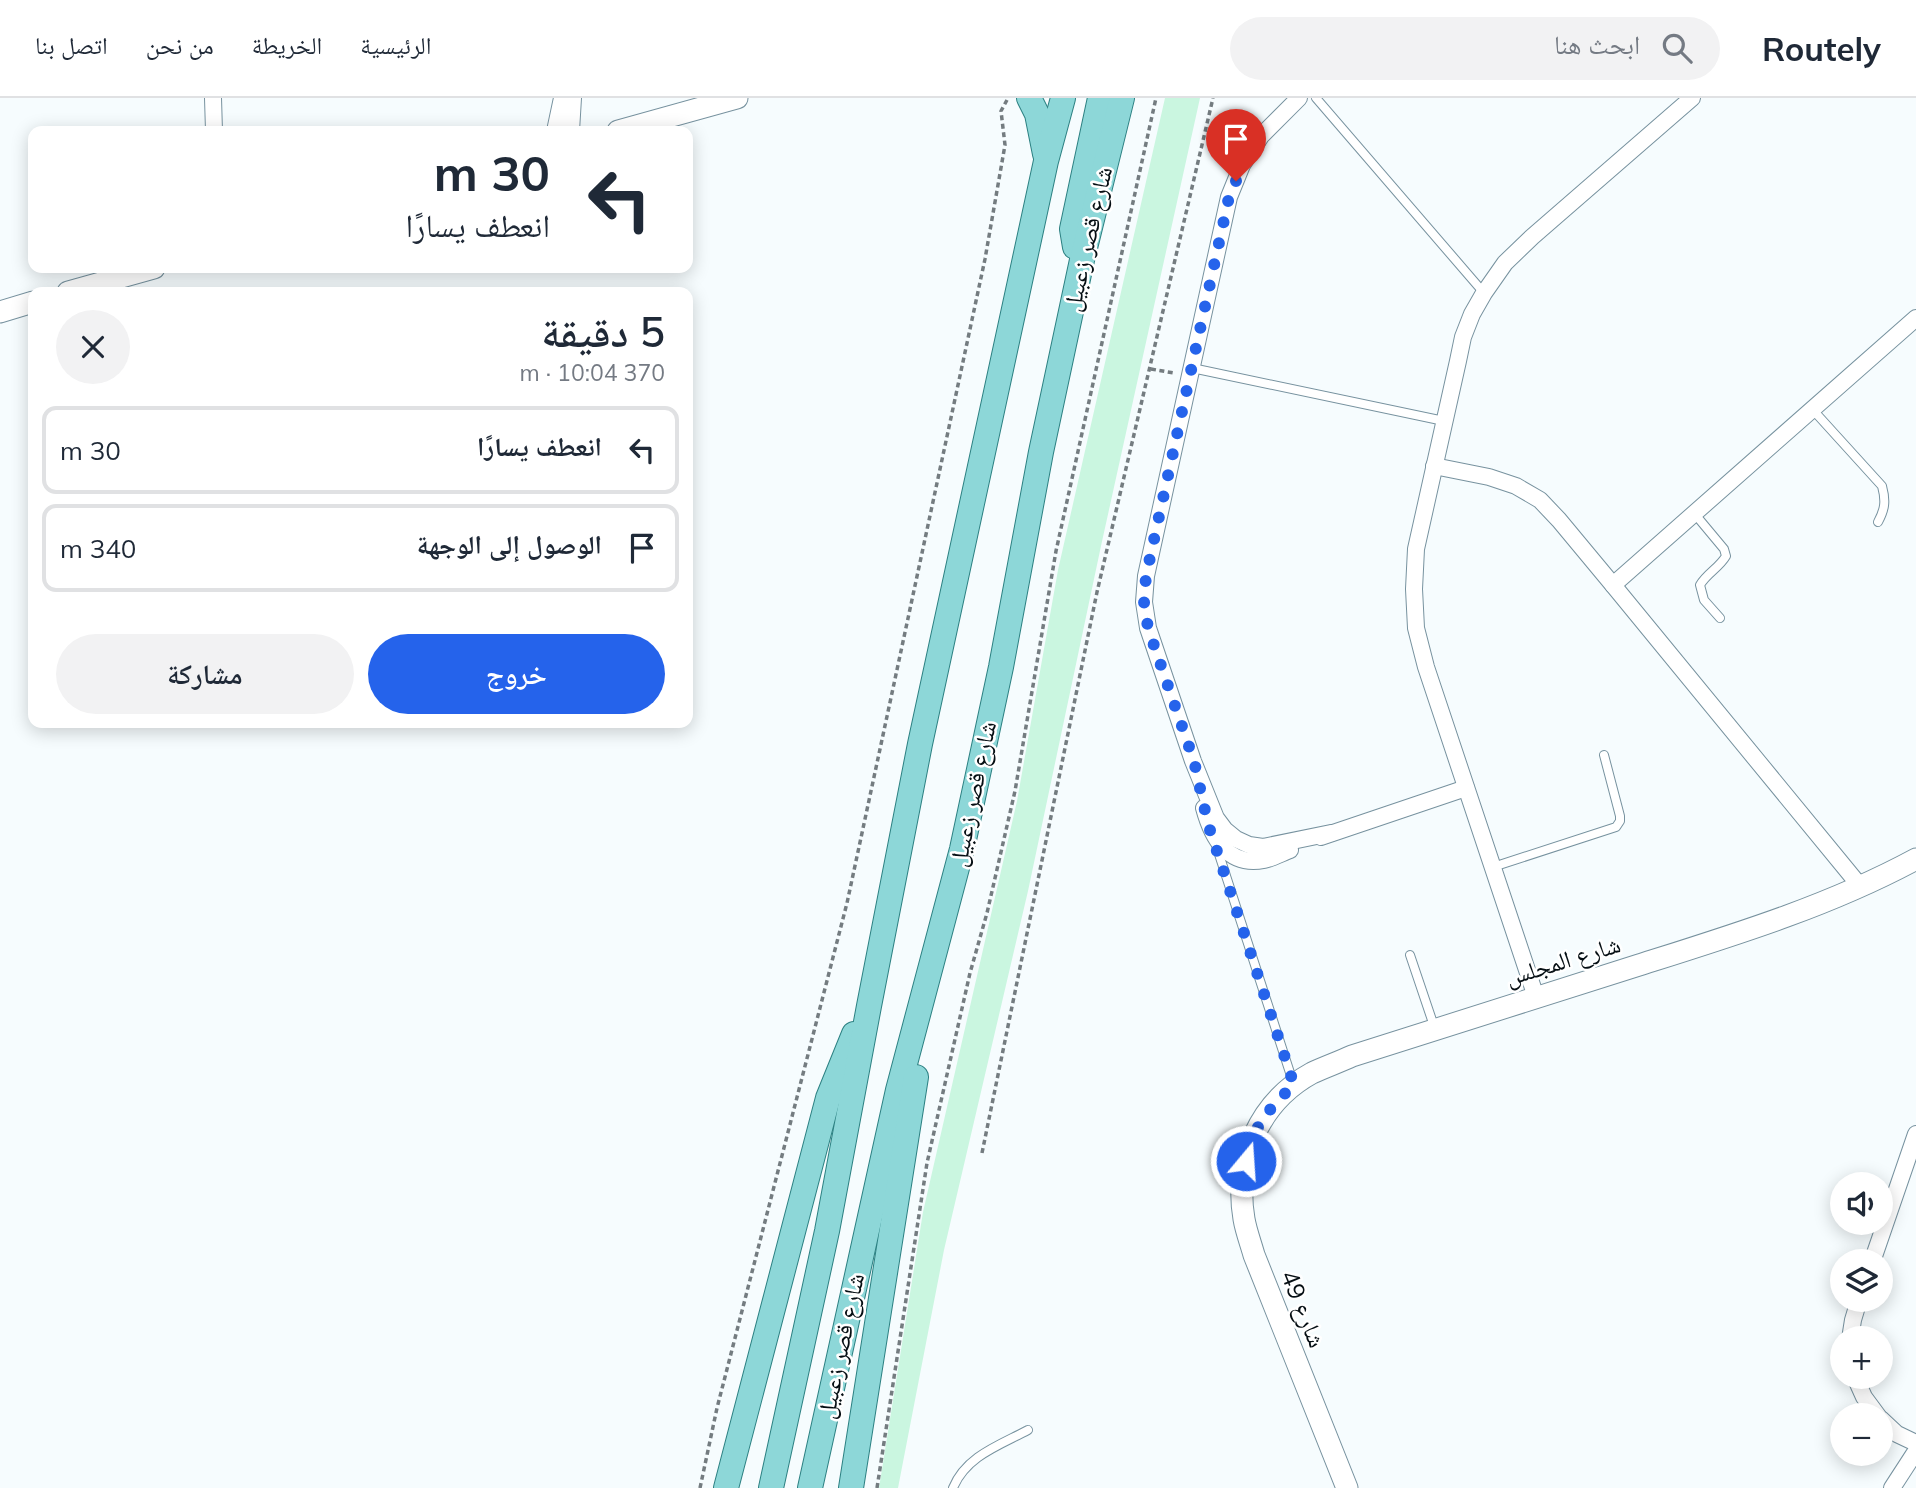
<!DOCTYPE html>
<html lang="ar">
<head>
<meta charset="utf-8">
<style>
	:root { --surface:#fff; --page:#f2f2f3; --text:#1f2937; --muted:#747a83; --line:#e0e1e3; --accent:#2563eb }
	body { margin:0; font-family:Mulish,"Noto Naskh Arabic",sans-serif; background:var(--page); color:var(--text); direction:rtl; height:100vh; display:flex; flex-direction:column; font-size:26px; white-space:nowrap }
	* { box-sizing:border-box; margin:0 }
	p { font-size:23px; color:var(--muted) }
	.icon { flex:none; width:38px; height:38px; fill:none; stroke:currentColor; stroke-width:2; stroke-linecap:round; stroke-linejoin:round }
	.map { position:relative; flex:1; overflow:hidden; direction:ltr }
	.panel { position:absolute; left:28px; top:189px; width:665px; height:441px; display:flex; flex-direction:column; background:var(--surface); border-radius:14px; box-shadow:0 4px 18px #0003; direction:rtl }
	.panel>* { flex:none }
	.hud { position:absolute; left:28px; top:28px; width:665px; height:147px; border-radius:14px; box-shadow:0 4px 18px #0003; direction:rtl; background:#fff; color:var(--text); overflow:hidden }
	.controls { position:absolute; left:1830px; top:1074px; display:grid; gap:14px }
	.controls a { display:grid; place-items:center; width:63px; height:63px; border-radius:50%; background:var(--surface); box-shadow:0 4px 18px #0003; font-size:35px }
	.pin { position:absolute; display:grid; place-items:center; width:60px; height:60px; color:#fff; margin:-72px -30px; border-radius:50% 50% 50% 0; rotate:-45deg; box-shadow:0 0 7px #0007 }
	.pin .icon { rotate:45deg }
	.me { position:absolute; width:77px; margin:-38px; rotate:18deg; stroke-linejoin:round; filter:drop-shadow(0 0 5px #0008) }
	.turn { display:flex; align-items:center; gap:24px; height:147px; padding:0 28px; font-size:32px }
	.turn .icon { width:91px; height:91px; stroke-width:2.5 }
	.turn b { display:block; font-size:49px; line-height:60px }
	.round { display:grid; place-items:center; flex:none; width:74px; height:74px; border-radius:37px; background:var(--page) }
	.head { display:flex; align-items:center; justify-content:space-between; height:119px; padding:0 28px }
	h1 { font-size:42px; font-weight:600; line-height:52px }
	.action { display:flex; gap:14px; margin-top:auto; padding:14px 28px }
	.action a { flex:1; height:80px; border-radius:42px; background:var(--accent); color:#fff; font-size:28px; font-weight:600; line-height:80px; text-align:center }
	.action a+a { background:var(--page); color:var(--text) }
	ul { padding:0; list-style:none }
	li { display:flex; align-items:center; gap:21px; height:88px; margin:0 14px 10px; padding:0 14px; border:4px solid var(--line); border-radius:14px }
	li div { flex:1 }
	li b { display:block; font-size:26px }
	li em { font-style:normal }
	header { display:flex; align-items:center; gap:42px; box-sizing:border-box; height:98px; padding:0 35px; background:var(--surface); border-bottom:2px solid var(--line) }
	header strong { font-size:33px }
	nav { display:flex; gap:38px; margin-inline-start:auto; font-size:24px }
	.search { width:490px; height:63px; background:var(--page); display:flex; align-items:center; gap:18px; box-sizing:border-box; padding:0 24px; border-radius:38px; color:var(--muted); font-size:26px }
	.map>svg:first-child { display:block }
	.green { fill:#caf6e0 }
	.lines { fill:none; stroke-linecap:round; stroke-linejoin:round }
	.lane-casing { stroke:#77929f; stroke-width:10 }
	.street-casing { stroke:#77929f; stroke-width:18 }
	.secondary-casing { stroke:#77929f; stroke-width:23 }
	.primary-casing { stroke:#2c8082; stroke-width:26 }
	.path { stroke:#747c80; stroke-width:3.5; stroke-dasharray:5 3.5; stroke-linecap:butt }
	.lane { stroke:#fff; stroke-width:8 }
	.street { stroke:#fff; stroke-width:16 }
	.secondary { stroke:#fff; stroke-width:21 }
	.primary { stroke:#8dd7d8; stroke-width:24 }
	.route { stroke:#2563eb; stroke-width:12; stroke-dasharray:0 21.6 }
	.labels { text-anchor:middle; stroke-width:5; stroke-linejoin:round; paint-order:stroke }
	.street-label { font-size:24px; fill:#050e13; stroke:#fff }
</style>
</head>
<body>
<header>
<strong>Routely</strong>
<div class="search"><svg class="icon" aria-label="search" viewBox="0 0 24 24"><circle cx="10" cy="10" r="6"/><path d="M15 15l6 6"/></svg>ابحث هنا</div>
<nav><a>الرئيسية</a><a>الخريطة</a><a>من نحن</a><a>اتصل بنا</a></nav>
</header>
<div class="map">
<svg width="1916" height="1390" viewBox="0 0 1916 1390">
	<rect width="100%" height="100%" fill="#f6fcfe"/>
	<path class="green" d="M1165 0H1200L1101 448 1028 793 944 1152 898 1390H879L923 1114 1017 703 1058 472Z"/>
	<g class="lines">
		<g class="lane-casing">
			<g id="lane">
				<path d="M1316 0 1484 195"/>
				<path d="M1192 270 1444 323"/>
				<path d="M1813 312 1882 388C1886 403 1885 411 1878 424"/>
				<path d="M1694 415 1724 451 1726 458C1719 470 1707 475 1700 487L1704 502 1720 520"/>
				<path d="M1216 747 1293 984"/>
				<path d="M1493 769 1616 729 1620 723V718L1604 657"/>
				<path d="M1410 857 1435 931"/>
				<path d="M953 1390C966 1358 1000 1347 1028 1332"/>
			</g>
		</g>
		<g class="street-casing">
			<g id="street">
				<path d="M213 0 214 33"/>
				<path d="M1299 0 1261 38 1242 67 1229 99 1146 478 1144 504 1148 530 1193 663 1216 720 1225 732 1236 741 1249 747 1263 749 1331 735"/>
				<path d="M555 33 562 0"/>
				<path d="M571 33 573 0"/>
				<path d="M1434 368 1489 379 1516 388 1540 402 1559 422 1613 487 1860 788"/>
				<path d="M1613 487 1916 220"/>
				<path d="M1204 710C1212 740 1228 769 1264 762 1273 760 1282 755 1290 752"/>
				<path d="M1321 739 1466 690"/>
				<path d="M1536 899 1426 569 1416 530 1414 491 1416 451 1458 263 1463 239 1472 216 1484 195 1505 165 1532 139 1692 0"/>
				<path d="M1872 1164 1916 1036"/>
				<path d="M1850 1241 1853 1222 1859 1202"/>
				<path d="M1855 1279 1864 1299 1878 1318"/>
				<path d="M1881 1321 1897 1336 1916 1345"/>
				<path d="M1892 1390 1916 1353"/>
			</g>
		</g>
		<g class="secondary-casing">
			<g id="secondary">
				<path d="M618 33 737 0"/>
				<path d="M68 194 154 170"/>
				<path d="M0 214 33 204"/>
				<path d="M1347 1390 1254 1157C1251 1146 1246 1133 1244 1121 1234 1062 1259 1004 1312 975 1325 969 1339 964 1352 958 1447 927 1543 897 1639 867 1734 837 1829 808 1916 761"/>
			</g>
		</g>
		<g class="primary-casing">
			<g id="primary">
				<path d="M1029 0 1037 16 1045 56"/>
				<path d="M1075 149 1072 131 1100 0"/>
				<path d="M726 1390 828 1000 854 936"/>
				<path d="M771 1390 827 1133 869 908 920 646 1046 63 1063 0"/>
				<path d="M810 1390 898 992 962 751 1001 569 1041 354 1082 162 1122 0"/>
				<path d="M851 1390 916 979"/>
			</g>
		</g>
		<g class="path">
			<path d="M1151 271 1174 275"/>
			<path d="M982 1055 1097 494 1213 0"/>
			<path d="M700 1390 717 1310 847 805 985 161 1005 47 1001 13 1007 2"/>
			<path d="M877 1390 927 1065 970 875 987 815 1015 693 1056 453 1156 0"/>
		</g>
		<use href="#lane" class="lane"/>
		<use href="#street" class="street"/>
		<use href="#secondary" class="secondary"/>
		<use href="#primary" class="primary"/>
	</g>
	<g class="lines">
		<path class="route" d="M1236 83 1229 99 1146 478 1144 504 1148 530 1194 663 1208 726 1294 987C1269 1010 1252 1030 1246 1063"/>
	</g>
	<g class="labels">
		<g class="street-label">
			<text transform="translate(1088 141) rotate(-77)" y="8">شارع قصر زعبيل</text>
			<text transform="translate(973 696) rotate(-78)" y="8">شارع قصر زعبيل</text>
			<text transform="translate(1563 863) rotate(-17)" y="8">شارع المجلس</text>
			<text transform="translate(1303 1211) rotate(68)" y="8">شارع 49</text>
			<text transform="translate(841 1248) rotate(-78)" y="8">شارع قصر زعبيل</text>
		</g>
	</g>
</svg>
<div class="controls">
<a><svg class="icon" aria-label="sound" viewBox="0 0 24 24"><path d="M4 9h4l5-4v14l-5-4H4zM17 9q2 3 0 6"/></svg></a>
<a><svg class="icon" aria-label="layers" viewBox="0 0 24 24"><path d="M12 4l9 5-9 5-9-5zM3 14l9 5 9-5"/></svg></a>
<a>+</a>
<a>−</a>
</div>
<div class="pin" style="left:1236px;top:83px;background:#d93025"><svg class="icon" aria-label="arrive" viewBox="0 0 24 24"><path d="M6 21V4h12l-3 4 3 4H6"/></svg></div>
<svg class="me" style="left:1246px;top:1063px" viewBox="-20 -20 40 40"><circle r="17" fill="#2563eb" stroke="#fff" stroke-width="3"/><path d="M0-11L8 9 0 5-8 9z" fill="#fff"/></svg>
<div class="hud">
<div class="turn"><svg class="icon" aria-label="left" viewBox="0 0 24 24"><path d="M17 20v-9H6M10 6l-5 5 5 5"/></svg><div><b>30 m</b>انعطف يسارًا</div></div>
</div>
<section class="panel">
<div class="head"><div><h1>5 دقيقة</h1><p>370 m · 10:04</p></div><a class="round"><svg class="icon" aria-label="close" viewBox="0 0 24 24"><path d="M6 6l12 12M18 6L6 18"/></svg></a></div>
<ul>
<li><svg class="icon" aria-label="left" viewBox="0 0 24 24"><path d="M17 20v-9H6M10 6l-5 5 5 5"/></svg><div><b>انعطف يسارًا</b></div><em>30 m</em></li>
<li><svg class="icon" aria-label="arrive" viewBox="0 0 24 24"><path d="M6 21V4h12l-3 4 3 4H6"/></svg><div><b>الوصول إلى الوجهة</b></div><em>340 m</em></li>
</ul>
<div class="action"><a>خروج</a><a>مشاركة</a></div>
</section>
</div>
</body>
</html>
